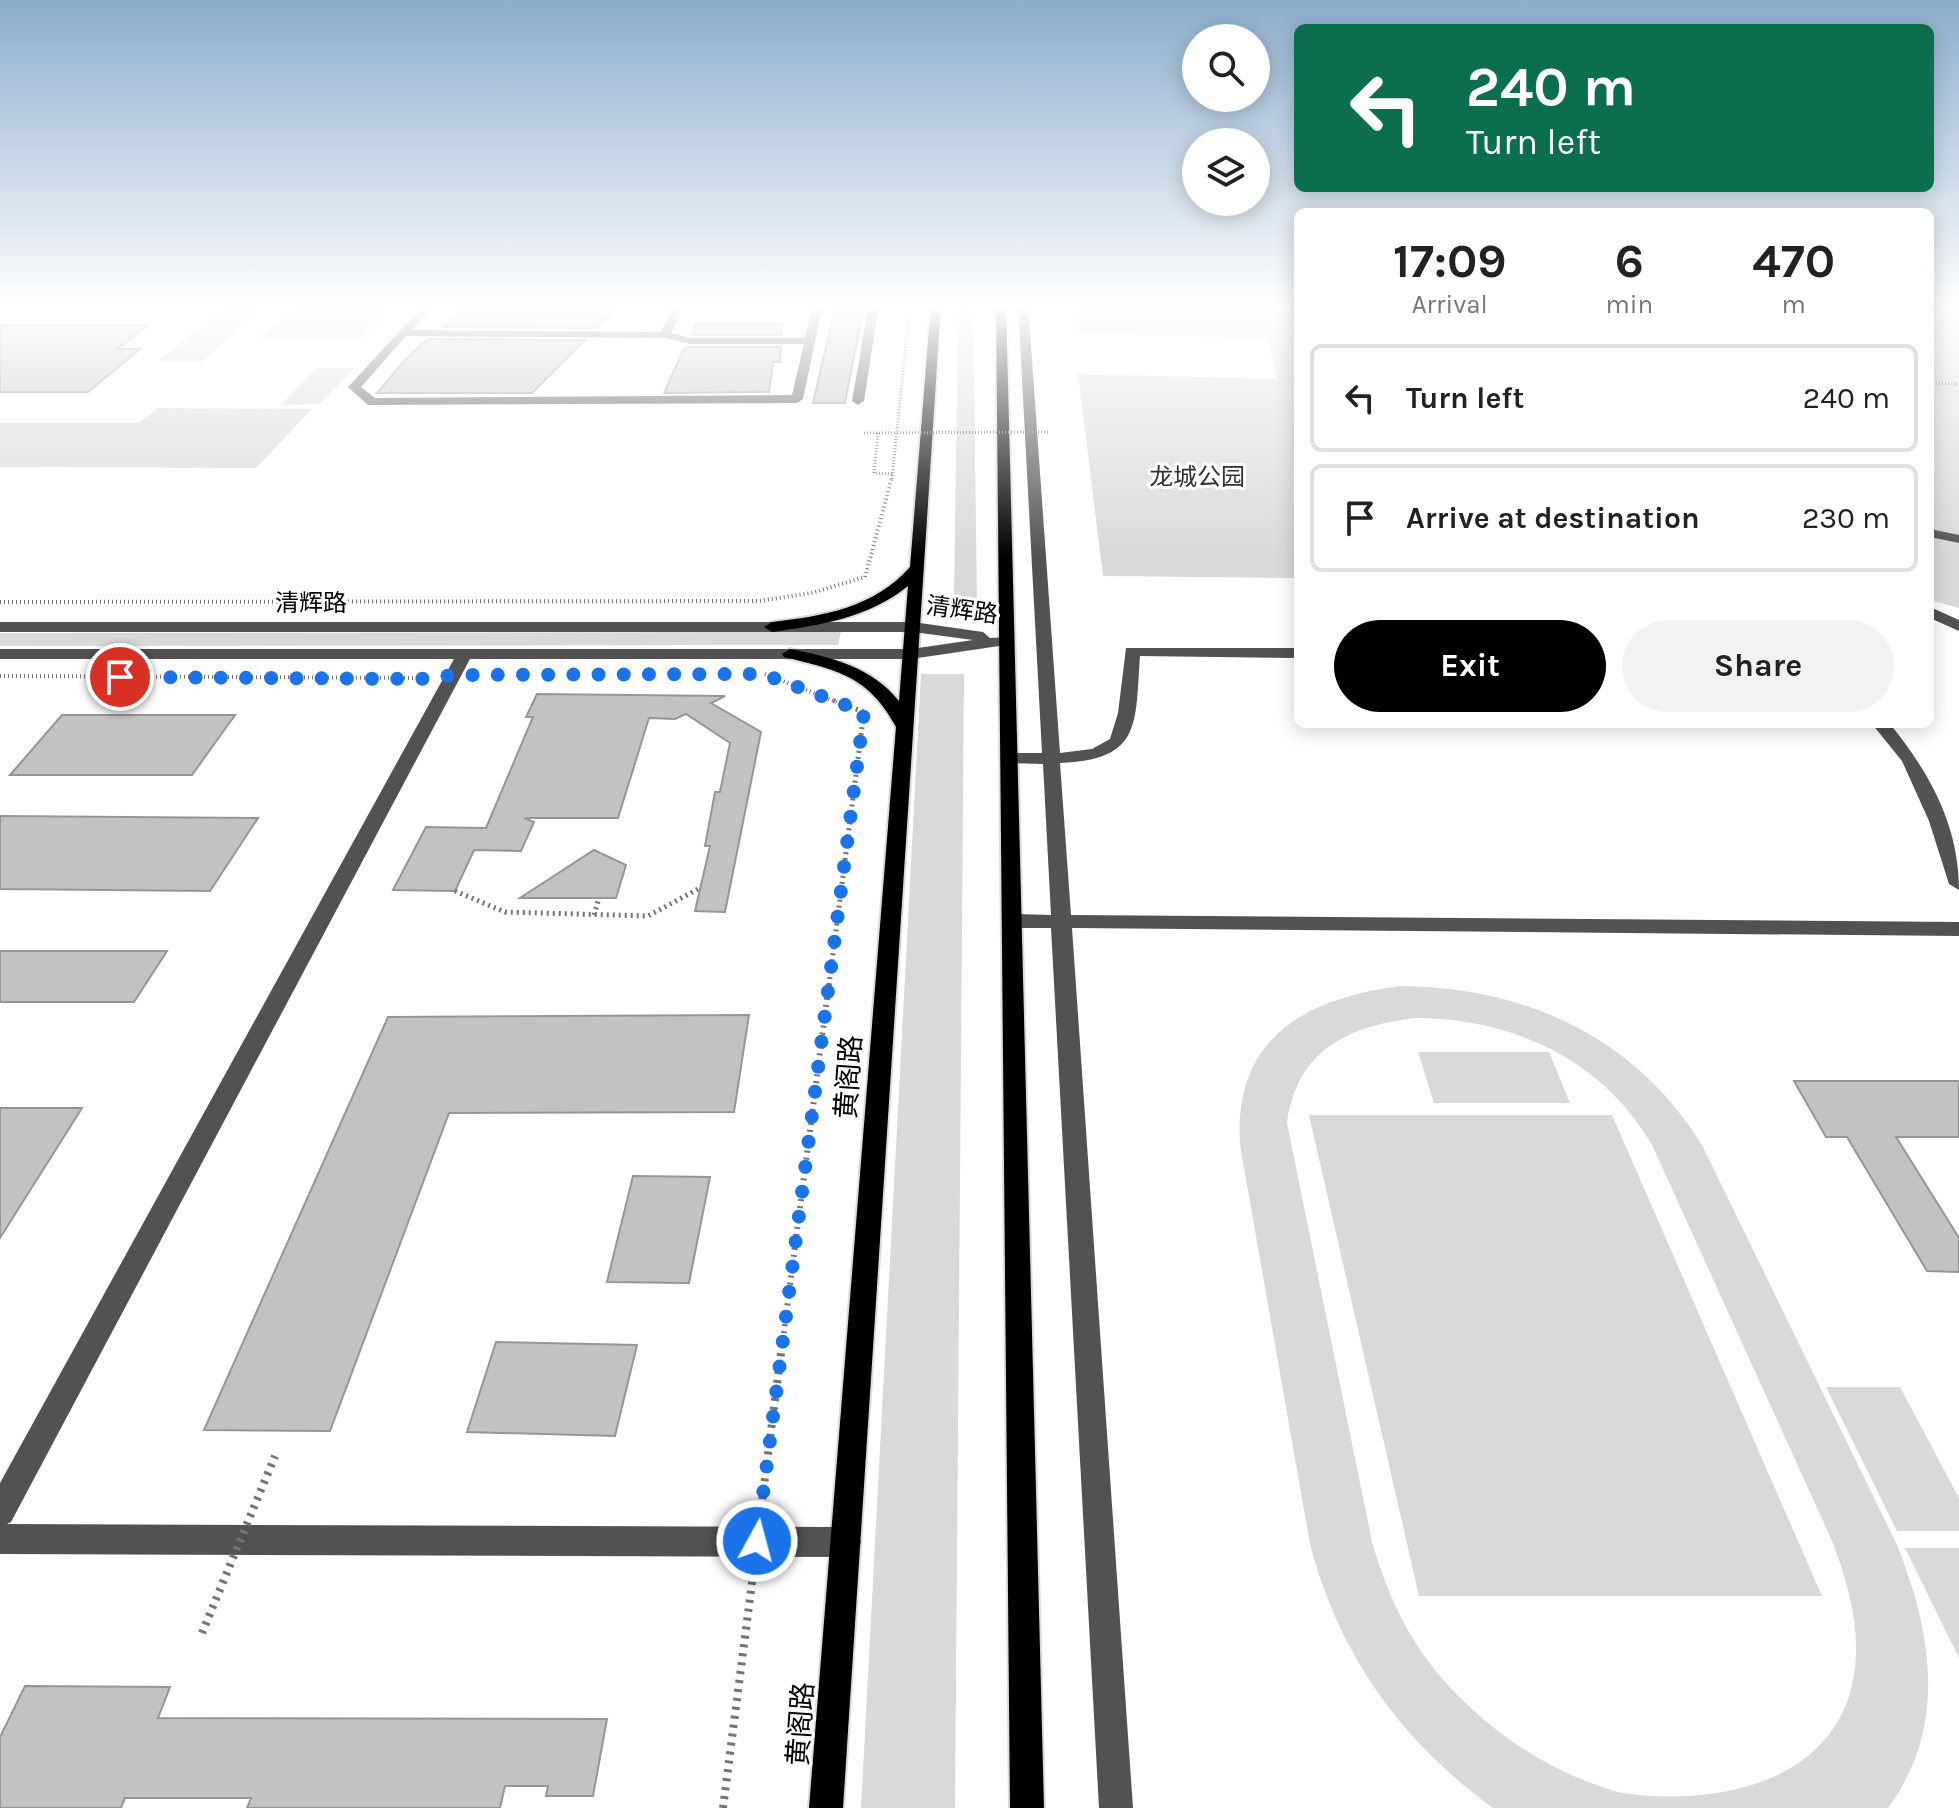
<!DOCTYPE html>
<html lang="en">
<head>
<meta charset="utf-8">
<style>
	:root { --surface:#fff; --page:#f2f2f2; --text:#222; --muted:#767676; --line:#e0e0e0; --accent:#000 }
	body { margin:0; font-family:Karla,"Noto Sans SC",sans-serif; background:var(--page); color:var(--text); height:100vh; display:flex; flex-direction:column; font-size:30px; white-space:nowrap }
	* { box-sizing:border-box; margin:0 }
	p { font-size:26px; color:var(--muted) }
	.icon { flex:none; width:44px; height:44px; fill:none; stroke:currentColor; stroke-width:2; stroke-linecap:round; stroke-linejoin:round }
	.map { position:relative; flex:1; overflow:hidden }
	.drawer { position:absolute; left:1294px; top:208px; width:640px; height:520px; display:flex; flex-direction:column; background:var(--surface); border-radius:12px; box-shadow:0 4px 20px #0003 }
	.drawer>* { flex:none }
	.top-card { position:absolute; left:1294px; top:24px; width:640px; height:168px; border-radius:12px; box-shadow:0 4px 20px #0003; background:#0b6e4f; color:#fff; overflow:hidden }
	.tools { position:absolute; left:1182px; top:24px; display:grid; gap:16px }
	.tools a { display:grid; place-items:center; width:88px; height:88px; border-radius:50%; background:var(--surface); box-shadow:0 4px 20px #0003; font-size:40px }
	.pin { position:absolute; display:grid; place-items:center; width:68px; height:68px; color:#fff; margin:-34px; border:4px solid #fff; border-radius:50%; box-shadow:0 2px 8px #0007 }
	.me { position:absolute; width:88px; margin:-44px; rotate:7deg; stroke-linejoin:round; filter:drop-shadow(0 0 6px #0008) }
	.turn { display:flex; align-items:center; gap:28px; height:168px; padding:0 40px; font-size:36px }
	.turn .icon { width:104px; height:104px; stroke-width:2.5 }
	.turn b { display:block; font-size:56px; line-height:68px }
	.eta { display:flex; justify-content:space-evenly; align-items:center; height:136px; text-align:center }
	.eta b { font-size:48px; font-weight:700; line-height:56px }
	.primary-button { display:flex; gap:16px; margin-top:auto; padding:16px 40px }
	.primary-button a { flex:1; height:92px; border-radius:48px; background:var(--accent); color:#fff; font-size:32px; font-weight:700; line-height:92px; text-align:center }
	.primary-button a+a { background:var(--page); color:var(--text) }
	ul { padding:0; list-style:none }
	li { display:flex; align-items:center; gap:24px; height:108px; margin:0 16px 12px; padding:0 24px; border:4px solid var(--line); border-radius:12px }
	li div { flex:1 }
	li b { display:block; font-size:30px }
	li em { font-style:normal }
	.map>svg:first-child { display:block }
	.green { fill:#d9d9d9; fill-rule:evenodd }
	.building { fill:#c2c2c2; stroke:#969696; stroke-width:2 }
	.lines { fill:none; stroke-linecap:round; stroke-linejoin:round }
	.major-casing { stroke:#dbdbdb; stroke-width:4 }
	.path-far4 { stroke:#747474; stroke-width:3; stroke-dasharray:1 2; stroke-linecap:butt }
	.path-far3 { stroke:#747474; stroke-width:4; stroke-dasharray:1 3; stroke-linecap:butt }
	.path-far2 { stroke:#747474; stroke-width:5; stroke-dasharray:2 4; stroke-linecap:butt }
	.path-far1 { stroke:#747474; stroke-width:6; stroke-dasharray:2 5; stroke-linecap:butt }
	.path { stroke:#747474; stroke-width:8; stroke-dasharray:3 6; stroke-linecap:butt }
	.minor { fill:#525252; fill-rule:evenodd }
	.major { fill:#000; fill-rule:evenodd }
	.path-bridge-far1 { stroke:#747474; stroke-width:3; stroke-dasharray:1 2; stroke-linecap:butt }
	.path-bridge { stroke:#747474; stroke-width:8; stroke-dasharray:3 6; stroke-linecap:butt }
	.route { stroke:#1a73e8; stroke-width:14; stroke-dasharray:0 25.2 }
	.labels { text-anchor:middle; stroke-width:6; stroke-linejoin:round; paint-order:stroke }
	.far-park-label { font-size:24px; fill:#303030; stroke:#fff }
	.far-street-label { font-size:24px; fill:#000; stroke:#fff }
	.street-label { font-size:28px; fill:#000; stroke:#fff }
</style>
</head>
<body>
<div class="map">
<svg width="1959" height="1808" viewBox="0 0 1959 1808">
	<rect width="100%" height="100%" fill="#fff"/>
	<g class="green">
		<path d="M228 304H268L203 361H159Z"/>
		<path d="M297 304H395L361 338H259Z"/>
		<path d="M958 304H973L977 604H954Z"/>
		<path d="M1074 304H1298V578L1103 576 1078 374 1277 379 1268 338 1080 333Z"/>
		<path d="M1930 304H1959V608L1930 600Z"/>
		<path d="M317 368H355L319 404 281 405Z"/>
		<path d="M158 408 312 409 256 468 0 467V423H139Z"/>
		<path d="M841 632 838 645 0 646V633Z"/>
		<path d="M921 674H964L955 1808H861Z"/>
		<path d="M1401 986C1526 987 1635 1037 1702 1145L1897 1545C1932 1633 1948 1727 1888 1808H1493C1401 1741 1339 1655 1310 1544L1240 1145C1233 1038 1305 998 1401 986ZM1415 1018C1513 1018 1604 1060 1653 1147L1833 1543C1846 1579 1857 1614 1856 1654 1852 1778 1725 1808 1622 1793 1545 1773 1472 1721 1425 1657 1400 1622 1384 1583 1372 1542L1287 1123C1297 1050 1348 1026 1415 1018Z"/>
		<path d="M1418 1052H1549L1570 1103H1434Z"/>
		<path d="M1309 1115H1612L1822 1596H1419Z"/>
		<path d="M1826 1387H1900L1959 1498V1531H1897Z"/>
		<path d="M1905 1548H1959V1658Z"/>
	</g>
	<g class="building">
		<path d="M836 304H864L845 403H813Z"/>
		<path d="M461 310 615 311 597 328 442 327Z"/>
		<path d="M696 323H782L781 335H692Z"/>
		<path d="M0 325H148L117 349H140L88 392H0Z"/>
		<path d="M428 339 585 340 532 393H377L405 360Z"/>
		<path d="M688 347H781L780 362H773L769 392 664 393 683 350Z"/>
		<path d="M537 694 725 696 711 703 761 732 725 912 695 911 710 846H705L715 792H720L730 743 686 714 675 719 649 718 618 818H524L534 822 521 851 474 850 455 891 393 890 426 827 486 828 533 717H526Z"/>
		<path d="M62 715H235L192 775H10Z"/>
		<path d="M0 816 258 818 210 891 0 889Z"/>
		<path d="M594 850 626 865 616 898H520Z"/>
		<path d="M0 951H167L134 1002H0Z"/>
		<path d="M749 1015 734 1112 449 1113 330 1431 204 1430 388 1017Z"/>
		<path d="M1794 1081H1959V1137H1896L1959 1238V1272L1927 1271 1847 1137H1826Z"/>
		<path d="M0 1108H82L0 1238Z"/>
		<path d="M633 1176 710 1177 689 1283 607 1282Z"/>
		<path d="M496 1342 637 1345 615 1436 467 1432Z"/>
		<path d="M25 1686 170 1687 158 1718 607 1719 593 1796H546L548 1786H505L500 1808H247L251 1798H125L121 1808H0V1737Z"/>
	</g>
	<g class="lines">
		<g class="major-casing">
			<g id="major">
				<path d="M931 304H941L843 1808H809L896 727C869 676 837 670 784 657L782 654 790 649C831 657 872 667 899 701L908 586C868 618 821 625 772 632L764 627 772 622C823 616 874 608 910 567Z"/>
				<path d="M996 304H1006L1044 1808H1010Z"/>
			</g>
		</g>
		<g class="path-far4">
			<path d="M1950 304 1959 311"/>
			<path d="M1930 383 1959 384"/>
			<path d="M878 433 874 473 893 474"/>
			<path d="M892 479 910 304"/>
		</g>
		<g class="path-far3">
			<path d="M0 602 759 601 811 593 865 577 892 477"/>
			<path d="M765 674 837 702"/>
			<path d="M0 676 431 678"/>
		</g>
		<g class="path-far2">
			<path d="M455 891 505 912 648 916 700 888"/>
			<path d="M594 915 599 898"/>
			<path d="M829 985 864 712 832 700"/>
		</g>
		<path class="path-far1" d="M782 1347 829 983"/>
		<g class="path">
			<path d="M760 1517 782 1345"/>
			<path d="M723 1808 754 1567"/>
		</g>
		<g class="minor">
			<path d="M0 304H213L208 307H0Z"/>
			<path d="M425 304H435L412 330 661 332 670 313 661 304H672L681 312 671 333 690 338H805L813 304H823L803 399 797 403 368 405 348 387ZM406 336 665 338 690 344H804L792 395 375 398 361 387Z"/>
			<path d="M869 304H879L864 401 858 405 852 401Z"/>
			<path d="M1018 304H1028L1060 753 1092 749 1110 739 1118 713 1126 648H1298V658L1140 656C1135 724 1142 760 1060 763L1071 915 1959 922V936L1072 928 1133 1808H1099L1051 928H1012L1002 921 1012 914 1051 915 1043 764 1009 763 1000 758 1009 753H1042Z"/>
			<path d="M1930 529 1959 535V543L1930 537Z"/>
			<path d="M1930 607 1959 620V631L1930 618Z"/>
			<path d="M0 622H913L983 632 990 638 1012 637V643L1006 645 911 659H470L11 1522 7 1524 846 1527 857 1531 861 1542 857 1553 846 1557 0 1554V1483L454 659H0V649H911L973 640 913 632H0Z"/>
			<path d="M1872 724H1890C1930 773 1959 826 1959 890L1949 884 1929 821 1902 761Z"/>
		</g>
		<use href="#major" class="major"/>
		<path class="path-bridge-far1" d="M864 433 1049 432"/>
		<path class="path-bridge" d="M202 1633 275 1456"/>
	</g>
	<linearGradient id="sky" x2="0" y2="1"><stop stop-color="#8baccb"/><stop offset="0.55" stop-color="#fff"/><stop offset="1" stop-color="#fff" stop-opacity="0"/></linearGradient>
	<rect width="1959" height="557" fill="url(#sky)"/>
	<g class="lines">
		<path class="route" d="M120 677 420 679 455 675 763 674 864 712 757 1541"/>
	</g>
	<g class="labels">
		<g class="far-park-label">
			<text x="1197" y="485">龙城公园</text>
		</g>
		<g class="far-street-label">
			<text x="311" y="611">清辉路</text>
			<text transform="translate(962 610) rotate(8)" y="8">清辉路</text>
		</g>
		<g class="street-label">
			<text transform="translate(848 1077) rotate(-86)" y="10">黄阁路</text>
			<text transform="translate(800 1724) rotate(-86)" y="10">黄阁路</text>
		</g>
	</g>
</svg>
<div class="tools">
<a><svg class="icon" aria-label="search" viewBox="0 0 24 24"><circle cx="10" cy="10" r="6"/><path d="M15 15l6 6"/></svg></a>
<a><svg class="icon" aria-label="layers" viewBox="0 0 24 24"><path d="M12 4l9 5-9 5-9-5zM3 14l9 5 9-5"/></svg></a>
</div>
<div class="pin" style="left:120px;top:677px;background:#d93025"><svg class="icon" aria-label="arrive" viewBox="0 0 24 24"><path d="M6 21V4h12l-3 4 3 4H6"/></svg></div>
<svg class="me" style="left:757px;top:1541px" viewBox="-20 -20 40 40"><circle r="17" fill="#1a73e8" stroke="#fff" stroke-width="3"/><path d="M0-11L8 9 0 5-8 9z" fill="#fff"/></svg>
<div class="top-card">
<div class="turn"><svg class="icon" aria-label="left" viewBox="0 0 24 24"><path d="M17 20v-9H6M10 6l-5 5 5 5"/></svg><div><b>240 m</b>Turn left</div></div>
</div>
<section class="drawer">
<div class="eta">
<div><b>17:09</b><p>Arrival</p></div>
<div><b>6</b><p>min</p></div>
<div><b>470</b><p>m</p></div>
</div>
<ul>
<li><svg class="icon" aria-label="left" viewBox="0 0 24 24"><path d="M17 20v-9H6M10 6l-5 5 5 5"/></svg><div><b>Turn left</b></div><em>240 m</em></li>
<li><svg class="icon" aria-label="arrive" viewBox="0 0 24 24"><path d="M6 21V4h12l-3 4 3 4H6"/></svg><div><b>Arrive at destination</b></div><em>230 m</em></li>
</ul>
<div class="primary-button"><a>Exit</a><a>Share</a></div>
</section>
</div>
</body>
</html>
